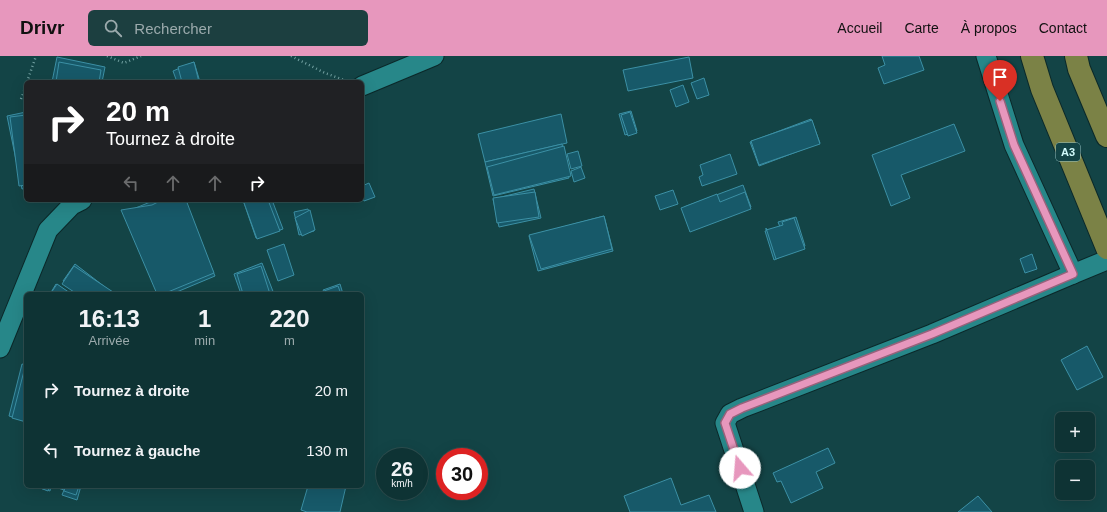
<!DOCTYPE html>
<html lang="fr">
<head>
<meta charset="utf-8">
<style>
	:root { --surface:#0e3334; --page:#1c3f40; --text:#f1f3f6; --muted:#9baaac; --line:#2e4e4f; --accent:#e797bd }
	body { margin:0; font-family:Helvetica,sans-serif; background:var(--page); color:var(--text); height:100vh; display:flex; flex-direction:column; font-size:15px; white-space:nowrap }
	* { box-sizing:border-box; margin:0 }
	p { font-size:13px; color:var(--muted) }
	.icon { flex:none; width:22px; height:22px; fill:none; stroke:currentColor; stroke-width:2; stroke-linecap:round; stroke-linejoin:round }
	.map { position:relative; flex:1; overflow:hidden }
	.panel { position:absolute; left:24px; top:236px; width:340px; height:196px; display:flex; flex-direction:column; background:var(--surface); border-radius:6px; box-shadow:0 4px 16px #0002,0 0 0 1px var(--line) }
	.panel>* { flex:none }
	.guide { position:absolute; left:24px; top:24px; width:340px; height:122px; border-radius:6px; box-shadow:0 4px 16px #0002,0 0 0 1px var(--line); background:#202124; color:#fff; overflow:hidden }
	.tools { position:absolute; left:1055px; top:356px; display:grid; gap:8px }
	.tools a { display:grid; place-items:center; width:40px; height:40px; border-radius:6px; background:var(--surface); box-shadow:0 4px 16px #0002,0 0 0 1px var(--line); font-size:20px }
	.speed { position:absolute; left:376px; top:392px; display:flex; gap:8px; font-size:20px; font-weight:700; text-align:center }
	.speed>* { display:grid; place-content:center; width:52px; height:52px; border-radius:50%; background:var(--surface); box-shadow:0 4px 16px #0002,0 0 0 1px var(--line); line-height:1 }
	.speed small { font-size:10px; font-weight:400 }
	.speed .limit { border:6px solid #d22; background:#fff; color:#111 }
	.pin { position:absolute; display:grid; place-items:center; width:34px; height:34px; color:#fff; margin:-41px -17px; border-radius:50% 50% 50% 0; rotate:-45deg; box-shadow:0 0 4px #0007 }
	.pin .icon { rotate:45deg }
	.me { position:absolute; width:44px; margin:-22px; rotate:342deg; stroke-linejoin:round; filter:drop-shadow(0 0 3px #0008) }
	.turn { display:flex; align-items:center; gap:14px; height:84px; padding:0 16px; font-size:18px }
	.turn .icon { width:52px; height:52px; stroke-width:2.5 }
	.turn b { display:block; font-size:28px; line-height:34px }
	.lanes { display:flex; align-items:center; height:38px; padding:0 16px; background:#0003; justify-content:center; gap:20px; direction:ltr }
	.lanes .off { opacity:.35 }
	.eta { display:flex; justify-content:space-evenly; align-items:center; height:68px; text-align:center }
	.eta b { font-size:24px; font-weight:700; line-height:28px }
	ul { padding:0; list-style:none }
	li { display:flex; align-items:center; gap:12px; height:60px; padding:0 16px }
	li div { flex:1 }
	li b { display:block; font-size:15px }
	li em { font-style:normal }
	header { display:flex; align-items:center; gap:24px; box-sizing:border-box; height:56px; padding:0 20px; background:var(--accent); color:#111 }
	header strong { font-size:19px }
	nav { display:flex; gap:22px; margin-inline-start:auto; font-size:14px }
	.search { width:280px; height:36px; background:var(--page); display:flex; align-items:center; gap:10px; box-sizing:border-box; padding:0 14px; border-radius:6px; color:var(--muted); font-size:15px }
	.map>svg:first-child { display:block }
	.building { fill:#175969; stroke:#3c90a5 }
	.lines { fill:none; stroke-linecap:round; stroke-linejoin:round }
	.minor-casing { stroke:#0b2829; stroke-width:21 }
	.primary-casing { stroke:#0b2829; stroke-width:24 }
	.path { stroke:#73a1a2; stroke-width:2.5; stroke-dasharray:1 3; stroke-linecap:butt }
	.minor { stroke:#278789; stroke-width:19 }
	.primary { stroke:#7b8246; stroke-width:22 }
	.route-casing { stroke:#96627b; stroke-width:10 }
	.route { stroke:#e797bd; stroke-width:7 }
	.labels { text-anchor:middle; stroke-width:4; stroke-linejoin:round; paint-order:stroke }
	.shield { fill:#134446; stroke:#97c3c5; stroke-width:1 }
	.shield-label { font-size:11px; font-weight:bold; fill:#d0fafb }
</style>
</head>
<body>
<header>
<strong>Drivr</strong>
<div class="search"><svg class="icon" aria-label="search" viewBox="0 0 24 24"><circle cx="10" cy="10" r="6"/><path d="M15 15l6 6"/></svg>Rechercher</div>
<nav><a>Accueil</a><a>Carte</a><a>À propos</a><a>Contact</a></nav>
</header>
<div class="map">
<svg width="1107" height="456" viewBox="0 0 1107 456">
	<rect width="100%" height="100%" fill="#134446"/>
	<g class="building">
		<path d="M882 0H919L924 14 884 28 878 12 885 9Z"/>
		<path d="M57 1 105 11 102 26H52Z"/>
		<path d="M689 1 693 22 628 35 623 14Z"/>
		<path d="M59 6 101 14 99 26H56Z"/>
		<path d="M194 6 200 26H177L173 15Z"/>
		<path d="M194 6 199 26H182L178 11Z"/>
		<path d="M704 22 709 39 697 43 691 27Z"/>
		<path d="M683 29 689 46 676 51 670 34Z"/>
		<path d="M631 55 637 75 625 79 619 58Z"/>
		<path d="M26 56V132L22 133 7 60Z"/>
		<path d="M630 56 637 77 628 80 621 59Z"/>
		<path d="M561 58 567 87 485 106 478 78Z"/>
		<path d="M26 59V129L19 130 10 61Z"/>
		<path d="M811 63 820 87 759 110 750 86Z"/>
		<path d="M812 64 820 88 759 109 751 85Z"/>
		<path d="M954 68 965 95 901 119 910 142 891 150 872 99Z"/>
		<path d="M562 88 569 122 493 140 485 106Z"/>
		<path d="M564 90 571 120 494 139 487 111Z"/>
		<path d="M578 95 582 110 571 113 567 98Z"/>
		<path d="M730 98 737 118 702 130 699 121 703 119 700 109Z"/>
		<path d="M581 111 585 122 574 126 571 115Z"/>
		<path d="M369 127 375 141 364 145 362 141V130Z"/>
		<path d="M743 129 751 151 692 174 684 151Z"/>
		<path d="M534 133 541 162 499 171 493 143Z"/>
		<path d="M673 134 678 148 660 154 655 140Z"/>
		<path d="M535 136 539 161 497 167 493 142Z"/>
		<path d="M745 136 751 153 690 176 681 152 717 138 720 146Z"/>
		<path d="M155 144H183L215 220 172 238H160L126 156Z"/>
		<path d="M162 144H186L214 217 163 238H157L121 154 152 149Z"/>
		<path d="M243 144H272L283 173 256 182Z"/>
		<path d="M243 144H268L280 175 257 183Z"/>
		<path d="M308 153 314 175 299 179 294 156Z"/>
		<path d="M310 154 315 174 302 180 295 162Z"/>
		<path d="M604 160 613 195 538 215 529 180Z"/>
		<path d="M604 160 612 193 541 213 529 179Z"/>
		<path d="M796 161 805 190 774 204 765 175 780 171 778 166Z"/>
		<path d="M794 162 805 193 776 203 766 172V174L783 169 782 166Z"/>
		<path d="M284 188 294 219 278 225 267 194Z"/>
		<path d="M1032 198 1037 213 1025 217 1020 203Z"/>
		<path d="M262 207 274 238H241L234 218Z"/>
		<path d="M75 208 114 238H80L63 225Z"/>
		<path d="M74 210 116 238H77L62 228Z"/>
		<path d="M261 210 270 238H243L237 218Z"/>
		<path d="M56 228 71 238H50Z"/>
		<path d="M57 228 70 237 69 238 51 237Z"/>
		<path d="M340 228 343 238H325L323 234Z"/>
		<path d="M338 230 341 238H325L324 235Z"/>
		<path d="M1087 290 1103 321 1077 334 1061 304Z"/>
		<path d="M22 308 26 309V365L9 360Z"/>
		<path d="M25 311H26V366L12 362Z"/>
		<path d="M828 392 835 407 816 416 823 432 791 447 781 425 777 426 773 417Z"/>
		<path d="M671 422 681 449 709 439 716 456H630L624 440Z"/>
		<path d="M33 430H51L50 435Z"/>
		<path d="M35 430H50L48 435Z"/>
		<path d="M52 430H81L77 444 62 439 64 434Z"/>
		<path d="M58 430H79L76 439 64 435 65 432Z"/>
		<path d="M308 430H346L340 456H307L301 454Z"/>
		<path d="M978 440 992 456H958Z"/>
	</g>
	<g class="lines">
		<g class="minor-casing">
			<g id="minor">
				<path d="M986 0 1014 89 1073 218"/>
				<path d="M362 30 434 0"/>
				<path d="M0 292 48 174 72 149 82 144"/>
				<path d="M754 456 725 367 730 358 742 352 932 278 1073 218 1107 204"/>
			</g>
		</g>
		<g class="primary-casing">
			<g id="primary">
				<path d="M1032 0 1042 33 1107 192"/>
				<path d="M1076 0 1079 13 1107 80"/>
			</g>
		</g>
		<g class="path">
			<path d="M107 0 124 7 141 0"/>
			<path d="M291 0 325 17 344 24"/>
			<path d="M27 26 36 0"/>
			<path d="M21 43 26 30"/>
		</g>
		<use href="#minor" class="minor"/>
		<use href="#primary" class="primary"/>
	</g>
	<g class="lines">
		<g class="route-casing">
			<path id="route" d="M740 412 725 367 730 358 742 352 932 278 1073 218 1014 89 1000 45"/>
		</g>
		<use href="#route" class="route"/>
	</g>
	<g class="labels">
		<rect class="shield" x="1056" y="87" width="24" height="18" rx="3"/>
		<g class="shield-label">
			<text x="1068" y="100">A3</text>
		</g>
	</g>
</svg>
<div class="tools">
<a>+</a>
<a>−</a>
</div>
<div class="speed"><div>26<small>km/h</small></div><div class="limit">30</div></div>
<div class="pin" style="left:1000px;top:45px;background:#d93025"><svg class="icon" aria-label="arrive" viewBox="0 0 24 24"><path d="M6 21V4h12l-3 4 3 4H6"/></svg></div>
<svg class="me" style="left:740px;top:412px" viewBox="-20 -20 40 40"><circle r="19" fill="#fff"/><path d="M0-13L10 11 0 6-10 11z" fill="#e797bd"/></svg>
<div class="guide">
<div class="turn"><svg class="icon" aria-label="right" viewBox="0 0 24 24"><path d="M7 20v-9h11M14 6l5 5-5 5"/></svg><div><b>20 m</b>Tournez à droite</div></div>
<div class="lanes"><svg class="icon off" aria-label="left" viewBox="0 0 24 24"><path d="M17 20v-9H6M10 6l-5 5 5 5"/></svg><svg class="icon off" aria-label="ahead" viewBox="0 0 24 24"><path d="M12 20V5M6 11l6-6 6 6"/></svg><svg class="icon off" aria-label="ahead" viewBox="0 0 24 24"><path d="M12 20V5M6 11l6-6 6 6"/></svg><svg class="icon" aria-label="right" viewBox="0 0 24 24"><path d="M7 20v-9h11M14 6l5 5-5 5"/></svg></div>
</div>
<section class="panel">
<div class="eta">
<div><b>16:13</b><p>Arrivée</p></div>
<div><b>1</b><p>min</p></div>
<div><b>220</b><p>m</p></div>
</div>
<ul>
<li><svg class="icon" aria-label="right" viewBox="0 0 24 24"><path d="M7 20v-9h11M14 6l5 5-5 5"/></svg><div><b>Tournez à droite</b></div><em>20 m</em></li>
<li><svg class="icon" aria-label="left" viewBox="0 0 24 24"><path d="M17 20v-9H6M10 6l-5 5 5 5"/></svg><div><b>Tournez à gauche</b></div><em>130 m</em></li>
</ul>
</section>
</div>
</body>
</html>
